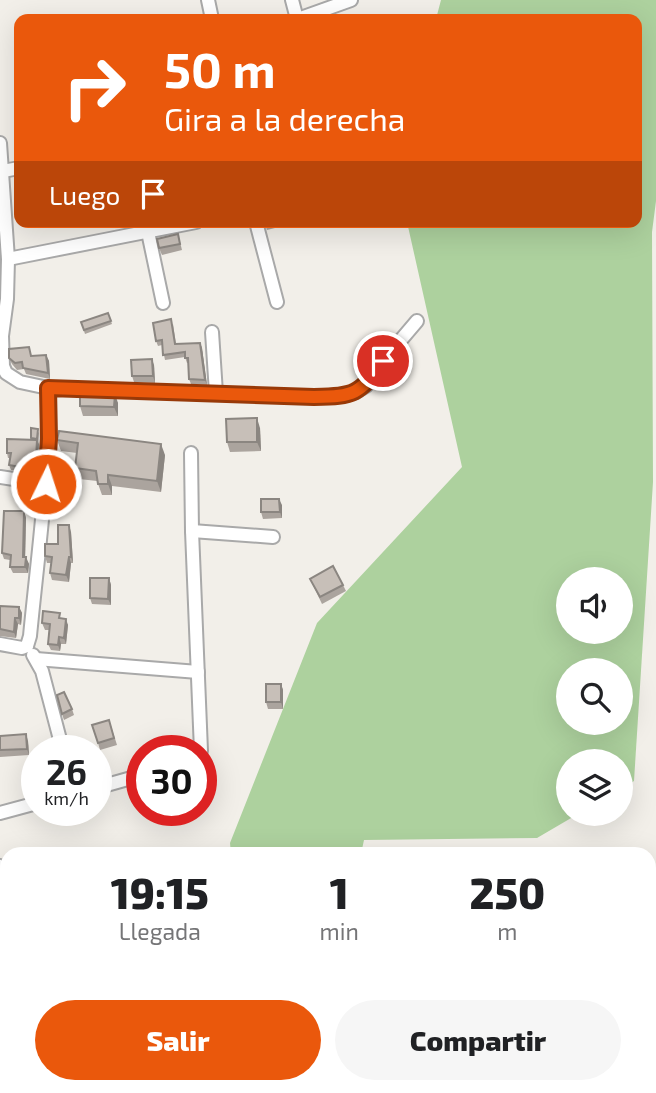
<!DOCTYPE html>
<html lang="es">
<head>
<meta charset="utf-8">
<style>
	:root { --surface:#fff; --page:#f6f6f6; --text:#202124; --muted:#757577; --accent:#ea580c }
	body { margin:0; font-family:"Exo 2",sans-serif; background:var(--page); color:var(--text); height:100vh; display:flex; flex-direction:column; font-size:26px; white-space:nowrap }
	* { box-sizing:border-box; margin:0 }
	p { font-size:23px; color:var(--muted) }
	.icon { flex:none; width:38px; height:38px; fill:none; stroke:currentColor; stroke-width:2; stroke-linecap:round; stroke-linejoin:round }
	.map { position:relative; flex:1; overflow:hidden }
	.panel { position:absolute; left:0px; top:847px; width:656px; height:247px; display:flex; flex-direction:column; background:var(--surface); border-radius:21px 21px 0 0; box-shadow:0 7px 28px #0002 }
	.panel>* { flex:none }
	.guide { position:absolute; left:14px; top:14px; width:628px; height:214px; border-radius:14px; box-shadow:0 7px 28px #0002; background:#ea580c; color:#fff; overflow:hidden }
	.fabs { position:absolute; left:556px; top:567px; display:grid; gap:14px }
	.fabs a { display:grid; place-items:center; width:77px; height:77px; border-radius:50%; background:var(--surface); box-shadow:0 7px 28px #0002; font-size:35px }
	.speed { position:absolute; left:21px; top:735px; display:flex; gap:14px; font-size:35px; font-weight:700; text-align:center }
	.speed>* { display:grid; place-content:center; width:91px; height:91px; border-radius:50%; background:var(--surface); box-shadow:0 7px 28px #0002; line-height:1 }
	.speed small { font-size:18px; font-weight:400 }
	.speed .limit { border:10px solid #d22; background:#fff; color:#111 }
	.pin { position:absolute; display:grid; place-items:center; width:60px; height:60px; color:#fff; margin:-30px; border:4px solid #fff; border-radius:50%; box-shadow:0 2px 7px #0007 }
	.me { position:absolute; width:77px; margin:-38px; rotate:4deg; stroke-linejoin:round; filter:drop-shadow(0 0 5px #0008) }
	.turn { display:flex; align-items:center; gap:24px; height:147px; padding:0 35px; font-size:32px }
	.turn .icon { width:91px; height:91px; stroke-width:2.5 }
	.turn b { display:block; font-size:49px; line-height:60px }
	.then { display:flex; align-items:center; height:66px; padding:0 35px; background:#0003; gap:14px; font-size:26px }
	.eta { display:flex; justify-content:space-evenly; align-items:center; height:119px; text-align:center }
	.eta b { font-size:42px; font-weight:800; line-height:49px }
	.primary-button { display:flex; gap:14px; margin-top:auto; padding:14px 35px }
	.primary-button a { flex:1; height:80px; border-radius:42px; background:var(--accent); color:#fff; font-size:28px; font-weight:800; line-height:80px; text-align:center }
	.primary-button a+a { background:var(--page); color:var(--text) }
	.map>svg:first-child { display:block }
	.forest { fill:#add19e; fill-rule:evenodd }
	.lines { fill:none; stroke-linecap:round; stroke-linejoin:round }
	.lane-casing { stroke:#a9a9a9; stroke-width:10 }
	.street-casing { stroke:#a9a9a9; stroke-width:16 }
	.highway-casing { stroke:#dc2a67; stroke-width:26 }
	.lane { stroke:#fff; stroke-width:6 }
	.street { stroke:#fff; stroke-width:12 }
	.highway { stroke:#e892a2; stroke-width:23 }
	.wall { fill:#aba49e }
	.shaded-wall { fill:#8b8681 }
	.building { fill:#c7bfb8; stroke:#8b8681; stroke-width:2 }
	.route-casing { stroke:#983908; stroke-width:18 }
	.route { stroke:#ea580c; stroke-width:12 }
</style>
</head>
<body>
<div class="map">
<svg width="656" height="1093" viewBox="0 0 656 1093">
	<rect width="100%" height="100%" fill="#f2efe9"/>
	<g class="forest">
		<path d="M441 0H656V201L652 232 653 482 634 781 621 789V761H569V814H578L537 838 364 840 361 854H231L230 843 317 623 462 467 407 222H637V19H436ZM569 579H621V632H569ZM569 670H621V723H569Z"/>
		<path d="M278 1087H385L388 1093H280Z"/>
	</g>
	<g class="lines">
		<g class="lane-casing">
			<g id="lane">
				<path d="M0 863 7 869"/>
				<path d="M0 921 7 912"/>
			</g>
		</g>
		<g class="street-casing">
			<g id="street">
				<path d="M208 0 212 19"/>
				<path d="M292 0 297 19"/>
				<path d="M298 19 351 0"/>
				<path d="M0 143 8 259 7 299 2 336 3 366 6 373 20 382 48 388C50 471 38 553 30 636L27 646"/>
				<path d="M3 171 19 168"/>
				<path d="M256 222 277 302"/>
				<path d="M148 232 163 303"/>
				<path d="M8 259 196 222"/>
				<path d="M212 332 216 393"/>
				<path d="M48 388 314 397 345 395 356 392 366 386 383 361 417 321"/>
				<path d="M191 453 192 531 201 751"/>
				<path d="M0 477 46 484"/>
				<path d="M192 531 273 537"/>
				<path d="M0 644 22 648 27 646"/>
				<path d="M33 655 42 671 63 751"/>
				<path d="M36 659 198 672"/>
				<path d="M96 788 142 775"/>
				<path d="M0 813 37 803"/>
				<path d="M649 929H656"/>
				<path d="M649 1043 656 1052"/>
				<path d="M119 1087 151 1093"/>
				<path d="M231 1087 232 1093"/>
				<path d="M474 1087 478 1093"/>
				<path d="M572 1087 577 1093"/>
			</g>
		</g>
		<g class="highway-casing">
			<g id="highway">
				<path d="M0 952 7 967"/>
				<path d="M63 1087 66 1093"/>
			</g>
		</g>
		<use href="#lane" class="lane"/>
		<use href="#street" class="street"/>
		<use href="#highway" class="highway"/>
	</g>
	<g class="wall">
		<path d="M264 222H291V224L267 230Z"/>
		<path d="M178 234 182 250 162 255 159 248Z"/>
		<path d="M108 313 112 324 85 334 81 322Z"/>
		<path d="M173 324 176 344 200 343 202 348 207 385 191 384 189 379 188 363H187L185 357 165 360 162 345 158 346 156 341Z"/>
		<path d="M46 355 49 361 50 379 26 374 24 369 17 370 12 364 9 358Z"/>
		<path d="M154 365 155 383 134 382 132 376Z"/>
		<path d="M108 389 109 394 118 403V416H83L80 406Z"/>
		<path d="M260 428 261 451 230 452 227 442Z"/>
		<path d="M39 432 38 463H34L32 473 11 470 9 465 11 458H8L7 453 31 439V438Z"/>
		<path d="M57 440 165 455 161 492 112 486V495H102L97 481 79 479 75 468 77 453 61 451Z"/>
		<path d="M282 505V518L263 519 261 512Z"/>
		<path d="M24 511 26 518 25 557 29 564 28 573H13L10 567V560L4 559 2 553Z"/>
		<path d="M71 532 73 563H71L69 582 52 580 50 573 51 563H47L45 556Z"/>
		<path d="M109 578 111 585V605L92 604 90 598Z"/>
		<path d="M310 579 343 585 346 591 322 604Z"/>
		<path d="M0 606 19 607 22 613 21 625 18 624 16 638 0 636Z"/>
		<path d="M62 618 68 625 66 644H61L60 651 51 650 48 644 49 630H45L42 623Z"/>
		<path d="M281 684 283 690V709H268L266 702Z"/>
		<path d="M72 709 74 715 64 720 62 714Z"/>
		<path d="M111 726 117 745 100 750 98 743Z"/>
		<path d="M0 736 28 741 29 755 0 757Z"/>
		<path d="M164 1087H185L173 1093H167Z"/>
	</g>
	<g class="shaded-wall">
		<path d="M200 343 202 348 207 385 205 380Z"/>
		<path d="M46 355 49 361 50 379 48 373Z"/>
		<path d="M152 359 154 365 155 383 153 376Z"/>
		<path d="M115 394 118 403V416L114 407Z"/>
		<path d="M257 418 260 428 261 451 257 442Z"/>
		<path d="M37 440 39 444 38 463 36 459Z"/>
		<path d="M161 444 165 455 161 492 157 481Z"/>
		<path d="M32 459 34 463 32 473 31 469Z"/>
		<path d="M108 475 112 486V495L108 484Z"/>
		<path d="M279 499 282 505V518L280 512Z"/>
		<path d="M24 511 26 518 25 563 23 557Z"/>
		<path d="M69 525 71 532 73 563 71 557Z"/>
		<path d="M26 557 29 564 28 573 25 567Z"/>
		<path d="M69 557 71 563 69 582 66 575Z"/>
		<path d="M109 578 111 585V605L108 599Z"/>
		<path d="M19 607 22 613 21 625 19 618Z"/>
		<path d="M15 618 18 624 16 638 14 632Z"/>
		<path d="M66 619 68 625 66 644 64 638Z"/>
		<path d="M59 637 61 644 60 651 58 645Z"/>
		<path d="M281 684 283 690V709L281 702Z"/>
		<path d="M26 734 28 741 29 755 27 749Z"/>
	</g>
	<g class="building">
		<path d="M178 234 180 244 159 248 157 239Z"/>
		<path d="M108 313 111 321 84 330 81 322Z"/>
		<path d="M171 319 175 344 200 343 205 380 189 379 188 358H185V352L163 355 162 340 156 341 153 323Z"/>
		<path d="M29 347 31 356 46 355 48 373 23 368 22 362 15 363 9 358V349Z"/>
		<path d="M152 359 153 376H132L131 360Z"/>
		<path d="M80 388 108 389V394H115L114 407 80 406Z"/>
		<path d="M257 418V442H227L226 419Z"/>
		<path d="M31 428 38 429 37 439 31 438Z"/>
		<path d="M59 431 161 444 157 481 108 475V484H98L96 471 75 468 78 443 57 440Z"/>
		<path d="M7 439 37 440 36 459H32L31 469 9 465 11 453H7Z"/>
		<path d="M261 499H279L280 512H261Z"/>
		<path d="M4 511H24L23 557H26L25 567H10L11 555 2 553Z"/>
		<path d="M58 525H69L71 557H69L66 575 50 573 52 557 45 556V544H58Z"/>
		<path d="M333 566 343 585 320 597 310 579Z"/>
		<path d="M90 578H109L108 599 90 598Z"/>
		<path d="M0 606 19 607V618H15L14 632 0 629Z"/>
		<path d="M43 611 60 613 59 618 66 619 64 638 59 637 58 645 48 644 50 624 42 623Z"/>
		<rect x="266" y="684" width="15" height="18"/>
		<path d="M64 692 72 709 62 714 57 695Z"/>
		<path d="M109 720 114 738 98 743 92 725Z"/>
		<path d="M26 734 27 749 0 750V736Z"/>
	</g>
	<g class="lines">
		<g class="route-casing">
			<path id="route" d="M46 484 49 439 48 388 314 397C355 396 359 395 383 361"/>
		</g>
		<use href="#route" class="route"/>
	</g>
</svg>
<div class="fabs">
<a><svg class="icon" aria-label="sound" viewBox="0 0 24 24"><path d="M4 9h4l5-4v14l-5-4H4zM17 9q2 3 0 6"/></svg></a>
<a><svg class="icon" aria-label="search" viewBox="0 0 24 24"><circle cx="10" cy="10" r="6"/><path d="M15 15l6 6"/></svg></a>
<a><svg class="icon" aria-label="layers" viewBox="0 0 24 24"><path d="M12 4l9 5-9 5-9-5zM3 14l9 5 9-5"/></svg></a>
</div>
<div class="speed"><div>26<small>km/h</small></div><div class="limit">30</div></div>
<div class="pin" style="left:383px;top:361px;background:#d93025"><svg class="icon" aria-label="arrive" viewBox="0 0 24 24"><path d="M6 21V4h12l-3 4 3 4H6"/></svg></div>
<svg class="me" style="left:46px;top:484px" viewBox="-20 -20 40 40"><circle r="17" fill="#ea580c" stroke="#fff" stroke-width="3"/><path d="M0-11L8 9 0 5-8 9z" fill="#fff"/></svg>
<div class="guide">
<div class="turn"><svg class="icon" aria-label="right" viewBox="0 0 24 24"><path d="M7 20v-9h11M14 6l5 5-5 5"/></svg><div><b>50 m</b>Gira a la derecha</div></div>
<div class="then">Luego<svg class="icon" aria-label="arrive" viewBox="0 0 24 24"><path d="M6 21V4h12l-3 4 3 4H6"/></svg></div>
</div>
<section class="panel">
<div class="eta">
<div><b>19:15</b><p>Llegada</p></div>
<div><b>1</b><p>min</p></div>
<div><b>250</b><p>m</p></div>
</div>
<div class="primary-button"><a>Salir</a><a>Compartir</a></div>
</section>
</div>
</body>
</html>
